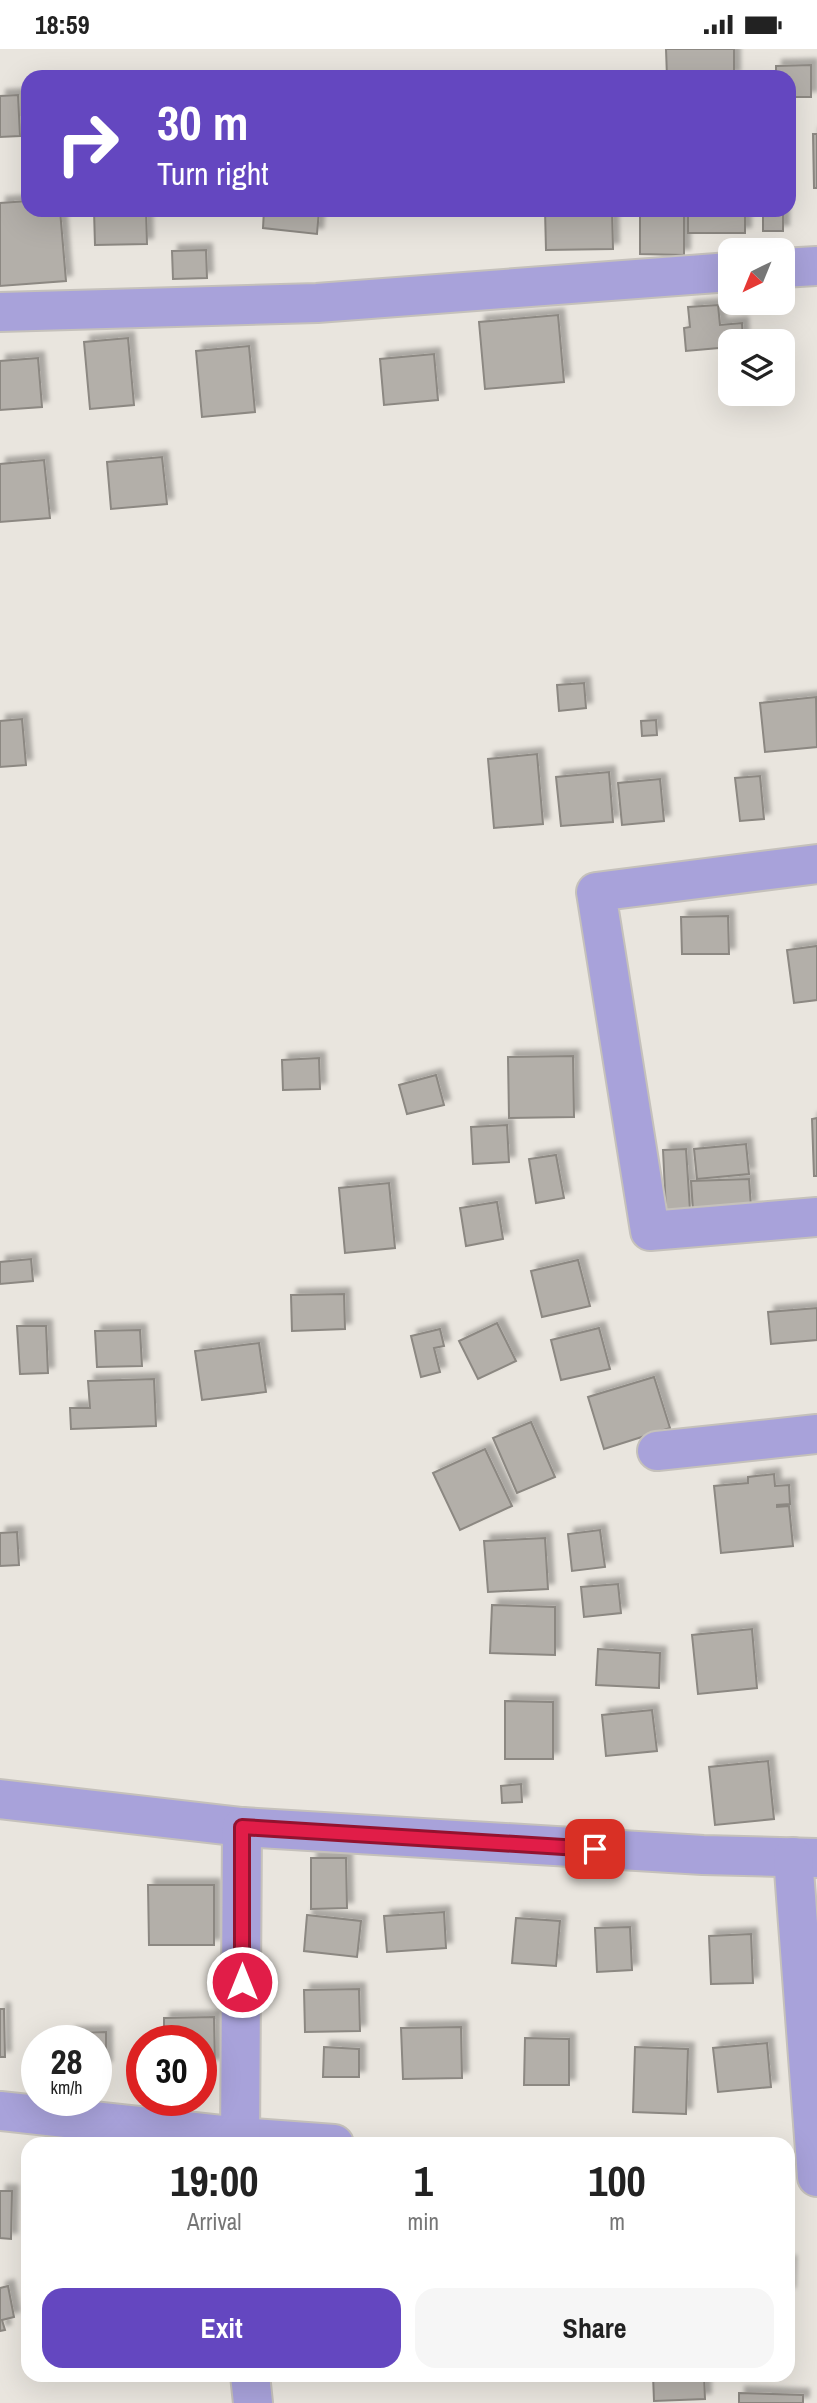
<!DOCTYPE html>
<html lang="en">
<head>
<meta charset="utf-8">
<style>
	:root { --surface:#fff; --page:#f6f6f6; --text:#222; --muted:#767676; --accent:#6447c0 }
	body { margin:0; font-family:"Archivo Narrow",sans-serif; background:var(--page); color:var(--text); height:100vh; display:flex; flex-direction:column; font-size:26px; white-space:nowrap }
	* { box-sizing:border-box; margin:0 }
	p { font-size:23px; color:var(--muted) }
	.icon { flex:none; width:38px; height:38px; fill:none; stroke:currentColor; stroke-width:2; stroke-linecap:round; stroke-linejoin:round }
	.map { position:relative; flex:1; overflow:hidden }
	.panel { position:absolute; left:21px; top:2088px; width:774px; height:245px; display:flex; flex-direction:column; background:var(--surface); border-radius:21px; box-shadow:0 7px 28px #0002 }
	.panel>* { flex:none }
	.top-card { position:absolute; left:21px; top:21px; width:775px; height:147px; border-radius:21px; box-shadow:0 7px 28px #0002; background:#6447c0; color:#fff; overflow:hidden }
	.needle { width:46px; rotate:223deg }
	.tools { position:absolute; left:718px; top:189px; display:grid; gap:14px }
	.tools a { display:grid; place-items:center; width:77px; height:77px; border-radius:14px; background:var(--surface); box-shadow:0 7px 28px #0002; font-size:35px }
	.speed { position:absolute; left:21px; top:1976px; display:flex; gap:14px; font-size:35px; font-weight:700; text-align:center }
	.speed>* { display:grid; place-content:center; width:91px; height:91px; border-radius:50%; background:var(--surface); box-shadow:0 7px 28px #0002; line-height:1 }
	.speed small { font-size:18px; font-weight:400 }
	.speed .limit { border:10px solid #d22; background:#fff; color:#111 }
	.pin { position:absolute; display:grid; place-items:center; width:60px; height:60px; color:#fff; margin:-30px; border-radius:14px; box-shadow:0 4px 10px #0006 }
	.me { position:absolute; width:77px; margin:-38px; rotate:0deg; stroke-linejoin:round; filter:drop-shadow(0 0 5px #0008) }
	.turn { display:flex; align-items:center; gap:24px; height:147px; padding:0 21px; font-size:32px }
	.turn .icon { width:91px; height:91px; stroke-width:2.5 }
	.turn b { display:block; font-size:49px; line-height:60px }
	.eta { display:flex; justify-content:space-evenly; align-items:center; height:119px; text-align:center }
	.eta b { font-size:42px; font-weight:800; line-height:49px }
	.primary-button { display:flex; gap:14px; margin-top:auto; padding:14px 21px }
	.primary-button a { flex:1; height:80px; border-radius:21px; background:var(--accent); color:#fff; font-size:28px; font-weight:800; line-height:80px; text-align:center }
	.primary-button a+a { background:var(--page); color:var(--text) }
	.status { display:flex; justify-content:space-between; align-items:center; height:49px; padding:0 35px; background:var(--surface); direction:ltr }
	.status svg { height:19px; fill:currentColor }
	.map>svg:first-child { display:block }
	.building { fill:#b3afa9; stroke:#8c8882; stroke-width:2; filter:url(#shadow) }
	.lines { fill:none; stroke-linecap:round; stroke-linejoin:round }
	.minor-casing { stroke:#c5c1bb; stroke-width:42 }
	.minor { stroke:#a8a2da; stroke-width:38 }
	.route-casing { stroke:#92132f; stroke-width:18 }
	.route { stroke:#e11d48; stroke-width:12 }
</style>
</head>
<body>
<div class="status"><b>18:59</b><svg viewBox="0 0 49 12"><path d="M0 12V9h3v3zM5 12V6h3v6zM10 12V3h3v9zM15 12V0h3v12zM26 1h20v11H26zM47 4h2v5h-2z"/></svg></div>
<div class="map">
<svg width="817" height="2354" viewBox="0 0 817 2354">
	<defs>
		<filter id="shadow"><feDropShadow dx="6" dy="-6" stdDeviation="2" flood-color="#0004"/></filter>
	</defs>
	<rect width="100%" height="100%" fill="#e9e5de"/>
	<g class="building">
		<path d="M666 0H734V28H667Z"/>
		<path d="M811 16V48H789V28H776V17Z"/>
		<path d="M18 46 20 87 0 88V47Z"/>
		<path d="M813 85H817V139H814Z"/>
		<path d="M28 152V161H60L66 232 0 237V154Z"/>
		<path d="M94 161H146L147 195 95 196Z"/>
		<path d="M264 161H319L317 185 263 179Z"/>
		<path d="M545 161H612L613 200 546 201Z"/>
		<path d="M640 161H684V206L640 205Z"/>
		<rect x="688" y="161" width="57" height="23"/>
		<rect x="763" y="161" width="20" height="21"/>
		<path d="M206 201 207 229 173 230 172 202Z"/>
		<path d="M718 256 720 276 742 274 743 292H730V298L686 302 684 279 690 278 688 258Z"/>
		<path d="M558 266 564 333 485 340 479 273Z"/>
		<path d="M128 289 134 356 90 360 84 293Z"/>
		<path d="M249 297 255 363 202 368 196 302Z"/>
		<path d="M434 305 438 351 384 356 380 310Z"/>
		<path d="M38 309 42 358 0 361V312Z"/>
		<path d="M162 408 167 455 111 460 107 413Z"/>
		<path d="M44 411 50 469 0 473V415Z"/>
		<path d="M584 634 586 659 559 662 557 636Z"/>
		<path d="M816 648 817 698 765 703 760 654Z"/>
		<path d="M22 670 26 716 0 718V672Z"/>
		<path d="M656 671 657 686 642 687 641 672Z"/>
		<path d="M537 705 543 775 494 779 488 710Z"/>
		<path d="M609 723 613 773 561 777 556 728Z"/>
		<path d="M760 727 764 770 740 772 735 729Z"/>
		<path d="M660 730 664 772 622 776 618 734Z"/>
		<path d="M728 867 729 905H682L681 868Z"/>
		<path d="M817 897V951L794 954 787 901Z"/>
		<path d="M573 1007 574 1068 509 1069 508 1008Z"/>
		<path d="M319 1009 320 1040 283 1041 282 1011Z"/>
		<path d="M436 1026 444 1056 407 1065 399 1036Z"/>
		<path d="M817 1069V1127H814L812 1070Z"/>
		<path d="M507 1076 509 1113 473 1115 471 1078Z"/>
		<path d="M746 1095 749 1125 697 1130 694 1100Z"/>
		<path d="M686 1100 690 1161 666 1162 663 1101Z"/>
		<path d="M556 1106 564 1149 536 1154 529 1110Z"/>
		<path d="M749 1130 751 1158 693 1161 691 1132Z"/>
		<path d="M389 1134 395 1199 345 1204 339 1139Z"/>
		<path d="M497 1153 503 1190 466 1197 460 1159Z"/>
		<path d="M31 1210 33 1232 0 1235V1213Z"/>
		<path d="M578 1211 590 1257 542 1268 531 1222Z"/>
		<path d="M344 1245 345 1280 292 1282 291 1246Z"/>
		<path d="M817 1259V1291L771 1295 768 1263Z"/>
		<path d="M497 1274 516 1312 478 1330 459 1292Z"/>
		<path d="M17 1277H46L48 1324 20 1325Z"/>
		<path d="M599 1279 610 1320 561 1331 551 1291Z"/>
		<path d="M440 1280 444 1297 434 1299 440 1323 421 1328 411 1287Z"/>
		<path d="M140 1281 142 1317 97 1318 95 1282Z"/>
		<path d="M259 1294 266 1343 202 1351 195 1302Z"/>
		<path d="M654 1328 670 1379 604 1400 588 1348Z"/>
		<path d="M154 1330 156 1377 71 1380 70 1359H90L88 1332Z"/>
		<path d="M531 1373 555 1428 517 1444 493 1389Z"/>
		<path d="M485 1400 512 1457 460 1481 433 1424Z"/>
		<path d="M774 1425 775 1437 789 1436 790 1455 777 1456V1458L789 1457 793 1497 721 1504 714 1437 748 1434V1428Z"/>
		<path d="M600 1481 605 1518 572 1522 568 1485Z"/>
		<path d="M17 1483 19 1516 0 1517V1484Z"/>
		<path d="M545 1489 548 1540 488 1543 484 1492Z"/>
		<path d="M618 1535 621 1564 584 1568 581 1538Z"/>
		<path d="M492 1556 555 1558V1606L490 1604Z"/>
		<path d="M752 1580 757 1639 698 1645 692 1586Z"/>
		<path d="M598 1600 660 1604 659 1639 596 1636Z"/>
		<path d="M505 1652 553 1653V1710H505Z"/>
		<path d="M652 1661 657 1702 606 1707 602 1666Z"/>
		<path d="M768 1712 774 1770 715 1776 709 1718Z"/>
		<path d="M521 1735 522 1753 502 1754 501 1737Z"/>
		<path d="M311 1809H346L347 1859 311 1860Z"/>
		<path d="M148 1836H214V1896H149Z"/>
		<path d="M444 1863 446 1899 387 1903 384 1867Z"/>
		<path d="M307 1866 361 1872 357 1908 304 1902Z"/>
		<path d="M516 1869 560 1872 556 1917 512 1914Z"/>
		<path d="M630 1878 632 1921 597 1923 595 1879Z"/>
		<path d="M751 1885 753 1934 711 1935 709 1887Z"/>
		<path d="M359 1940 360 1982 305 1983 304 1941Z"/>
		<path d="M0 1960H4L5 2008H0Z"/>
		<path d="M214 1968 215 2016H201V1992H164V1969Z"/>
		<path d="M461 1978 462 2029 403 2030 401 1979Z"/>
		<path d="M106 1983V2018H96V1992H69V1984Z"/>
		<path d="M525 1989 569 1990V2036H524Z"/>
		<path d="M767 1994 771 2038 718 2043 713 1999Z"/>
		<path d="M324 1998 359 2000V2028H323Z"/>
		<path d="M635 1998 688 2000 686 2065 633 2063Z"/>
		<path d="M0 2142H12L11 2190 0 2189Z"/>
		<path d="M788 2213H790L789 2244H788Z"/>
		<path d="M8 2237 14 2268 2 2271 5 2281 0 2282V2239Z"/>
		<path d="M136 2326H209V2331L135 2329Z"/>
		<path d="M653 2326H704L705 2350 654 2352Z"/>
		<path d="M739 2344 803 2346V2354H739Z"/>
	</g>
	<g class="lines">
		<g class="minor-casing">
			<g id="minor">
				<path d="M782 219 817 217"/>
				<path d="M0 263 317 254 730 223"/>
				<path d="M817 815 596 843 650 1182 817 1168"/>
				<path d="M657 1402 817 1385"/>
				<path d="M0 1750 242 1778 703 1806 817 1809"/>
				<path d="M793 1808 817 2128"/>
				<path d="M0 2062 240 2088 334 2095"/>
				<path d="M240 2095 242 1778"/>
				<path d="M250 2326 253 2354"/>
			</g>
		</g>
		<use href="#minor" class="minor"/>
	</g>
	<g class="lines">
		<g class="route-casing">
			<path id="route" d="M242 1933V1778L595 1800"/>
		</g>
		<use href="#route" class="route"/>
	</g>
</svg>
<div class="tools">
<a><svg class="needle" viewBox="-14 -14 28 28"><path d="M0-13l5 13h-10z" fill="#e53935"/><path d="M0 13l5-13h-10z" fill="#767676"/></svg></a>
<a><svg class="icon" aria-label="layers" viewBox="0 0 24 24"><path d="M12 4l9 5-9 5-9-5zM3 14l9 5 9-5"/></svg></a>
</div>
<div class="speed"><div>28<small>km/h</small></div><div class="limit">30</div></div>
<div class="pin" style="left:595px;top:1800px;background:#d93025"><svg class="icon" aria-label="arrive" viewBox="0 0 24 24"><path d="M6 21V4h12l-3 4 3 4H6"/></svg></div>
<svg class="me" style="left:242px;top:1933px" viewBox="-20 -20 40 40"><circle r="17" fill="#e11d48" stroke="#fff" stroke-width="3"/><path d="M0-11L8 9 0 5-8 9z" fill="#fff"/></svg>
<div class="top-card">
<div class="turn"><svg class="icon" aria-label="right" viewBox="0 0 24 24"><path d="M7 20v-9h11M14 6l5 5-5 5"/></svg><div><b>30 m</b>Turn right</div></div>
</div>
<section class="panel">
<div class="eta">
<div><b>19:00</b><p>Arrival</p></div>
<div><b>1</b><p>min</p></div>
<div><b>100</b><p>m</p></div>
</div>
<div class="primary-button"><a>Exit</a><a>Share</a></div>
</section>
</div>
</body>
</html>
